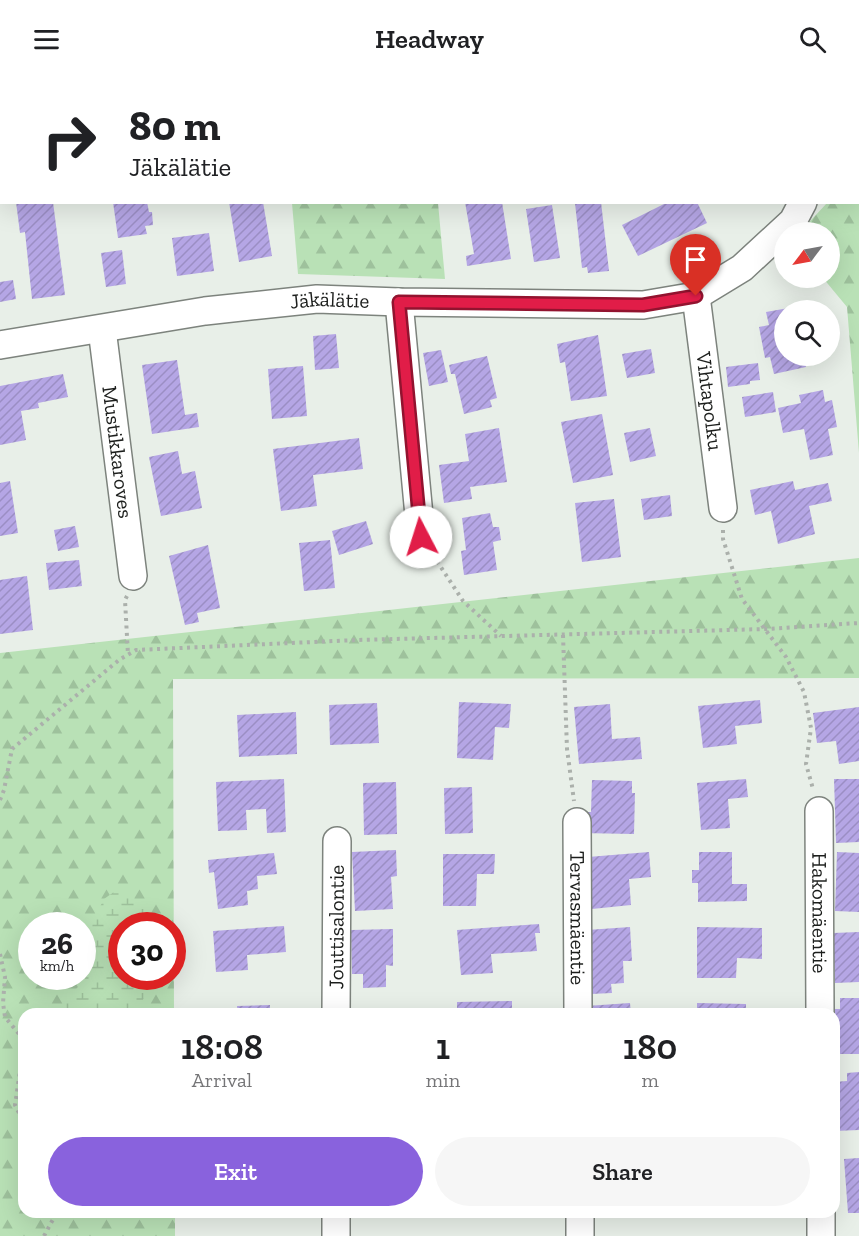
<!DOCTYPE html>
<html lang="en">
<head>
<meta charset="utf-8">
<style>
	:root { --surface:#fff; --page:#f6f6f6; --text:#202124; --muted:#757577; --accent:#8962dd }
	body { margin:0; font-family:"Zilla Slab",serif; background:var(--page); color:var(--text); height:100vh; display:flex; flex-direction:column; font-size:22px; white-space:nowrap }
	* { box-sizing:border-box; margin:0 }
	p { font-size:20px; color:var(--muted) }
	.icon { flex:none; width:33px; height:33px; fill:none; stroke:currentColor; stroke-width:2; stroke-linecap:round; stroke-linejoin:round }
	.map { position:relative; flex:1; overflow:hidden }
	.drawer { position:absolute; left:18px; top:930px; width:822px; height:210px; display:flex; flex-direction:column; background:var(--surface); border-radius:18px; box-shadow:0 6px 24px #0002 }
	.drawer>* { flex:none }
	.guide { position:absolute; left:0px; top:0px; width:860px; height:126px; box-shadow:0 6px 24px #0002; background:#fff; color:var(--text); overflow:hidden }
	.needle { width:39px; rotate:238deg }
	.fabs { position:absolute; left:774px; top:144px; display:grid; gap:12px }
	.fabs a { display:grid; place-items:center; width:66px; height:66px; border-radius:50%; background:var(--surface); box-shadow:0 6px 24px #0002; font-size:30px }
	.speed { position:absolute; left:18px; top:834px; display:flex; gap:12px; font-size:30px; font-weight:700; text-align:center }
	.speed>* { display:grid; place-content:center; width:78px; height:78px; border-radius:50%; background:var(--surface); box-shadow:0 6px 24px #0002; line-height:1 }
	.speed small { font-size:15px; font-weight:400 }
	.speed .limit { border:9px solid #d22; background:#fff; color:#111 }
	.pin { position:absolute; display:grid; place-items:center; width:51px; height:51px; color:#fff; margin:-62px -26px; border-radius:50% 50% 50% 0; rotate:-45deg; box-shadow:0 0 6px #0007 }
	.pin .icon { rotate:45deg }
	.me { position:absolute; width:66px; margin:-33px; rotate:355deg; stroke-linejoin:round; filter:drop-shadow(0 0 4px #0008) }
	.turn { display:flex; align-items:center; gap:21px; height:126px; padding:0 30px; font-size:27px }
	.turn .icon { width:78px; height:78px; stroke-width:2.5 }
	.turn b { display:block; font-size:42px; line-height:51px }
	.eta { display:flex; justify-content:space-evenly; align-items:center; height:102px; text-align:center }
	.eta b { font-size:36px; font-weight:600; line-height:42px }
	.action { display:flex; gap:12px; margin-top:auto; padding:12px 30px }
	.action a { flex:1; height:69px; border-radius:36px; background:var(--accent); color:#fff; font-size:24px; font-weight:600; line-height:69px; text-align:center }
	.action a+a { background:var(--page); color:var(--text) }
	header { display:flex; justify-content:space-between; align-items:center; height:78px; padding:0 30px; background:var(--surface); font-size:27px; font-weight:600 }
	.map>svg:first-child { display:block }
	.forest { fill:url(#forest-firs); fill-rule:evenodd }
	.wetland { fill:url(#wetland-marsh) }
	.building { fill:url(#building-hatch) }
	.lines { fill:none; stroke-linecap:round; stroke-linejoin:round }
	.minor-casing { stroke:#7d837d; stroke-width:30 }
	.path { stroke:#abb0ab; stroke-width:4; stroke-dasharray:3 4.5; stroke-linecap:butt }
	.minor { stroke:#fff; stroke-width:27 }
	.route-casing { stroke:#92132f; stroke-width:15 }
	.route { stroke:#e11d48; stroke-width:10 }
	.labels { text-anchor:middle; stroke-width:6; stroke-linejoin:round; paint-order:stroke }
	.street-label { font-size:21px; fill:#1c1e1c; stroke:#f6fcf5 }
</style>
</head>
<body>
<header><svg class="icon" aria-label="menu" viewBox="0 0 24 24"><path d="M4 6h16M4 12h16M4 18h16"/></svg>Headway<svg class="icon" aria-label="search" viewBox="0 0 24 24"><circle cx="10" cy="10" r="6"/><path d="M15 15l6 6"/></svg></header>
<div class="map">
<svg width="859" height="1158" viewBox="0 0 859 1158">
	<defs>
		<pattern id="forest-firs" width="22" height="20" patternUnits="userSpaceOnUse" patternTransform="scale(1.5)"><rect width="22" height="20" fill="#b9e1b6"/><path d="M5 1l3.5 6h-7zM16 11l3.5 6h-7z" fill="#9ec19c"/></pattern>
		<pattern id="wetland-marsh" width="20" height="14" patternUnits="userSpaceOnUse" patternTransform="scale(1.5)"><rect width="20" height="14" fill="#b9e1b6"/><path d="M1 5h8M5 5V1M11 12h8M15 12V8" fill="none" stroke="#9ec19c"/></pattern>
		<pattern id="building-hatch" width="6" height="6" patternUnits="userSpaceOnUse" patternTransform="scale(1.5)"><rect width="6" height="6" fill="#b5a6e5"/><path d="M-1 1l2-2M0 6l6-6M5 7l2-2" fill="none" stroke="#9b8ec4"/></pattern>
	</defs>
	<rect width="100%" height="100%" fill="#e8efe8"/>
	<g class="forest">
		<path d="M0 0H647L2 2 0 69Z"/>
		<path d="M859 52V375L847 229 823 200H830V154H800L827 125 858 124Z"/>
		<path d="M292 125H438L445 201 298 196Z"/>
		<path d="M859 480V600L173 601 174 936H24V1134H175V1158H0V575ZM32 848H82V898H32ZM122 848H172V898H122Z"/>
	</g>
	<path class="wetland" d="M118 811 138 823 154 844V847L122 848V898L154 899 136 936H58L88 895 93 842 104 821Z"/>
	<g class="building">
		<path d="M16 124H53L65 217 32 221 25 154 20 155Z"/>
		<path d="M113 124H147L149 134H152L153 147 145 148 147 156 118 160Z"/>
		<path d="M229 124H263L272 178 239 184Z"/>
		<path d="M465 124H502L511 181 467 188 466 178 474 176Z"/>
		<path d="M601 124 609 193 588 195 587 189 582 190 575 125Z"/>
		<path d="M668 124H697L707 145 638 178 622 147Z"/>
		<path d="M552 127 560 180 534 184 526 131Z"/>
		<path d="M209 155 214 193 177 198 172 160Z"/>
		<path d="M122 172 126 206 106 209 101 175Z"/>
		<path d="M13 202 16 221 0 224V204Z"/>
		<path d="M800 228 801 232H784V278H804L806 289 774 296 770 279 765 280 759 249 769 247 766 234Z"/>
		<path d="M336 256 339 290 315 292 313 258Z"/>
		<path d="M598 257 607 318 571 323 565 284 560 285 557 266Z"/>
		<path d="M651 271 655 295 627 300 622 276Z"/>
		<path d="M441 272 448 304 429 308 423 275Z"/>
		<path d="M487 278 497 320 490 322 492 329 464 336 455 296H451L449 287Z"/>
		<path d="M177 282 185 337 197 335 199 349 152 356 142 287Z"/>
		<path d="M758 285 760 302 750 303V306L728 309 726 289Z"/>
		<path d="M303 288 307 338 272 341 268 291Z"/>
		<path d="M63 296 68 319 38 325 39 330 21 333 26 362 0 367V308Z"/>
		<path d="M823 312 825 324 832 322 837 349 828 351 833 377 810 382 804 351 783 355 778 330 801 325 799 317Z"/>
		<path d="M773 314 776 334 745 339 742 319Z"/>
		<path d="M602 336 613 397 573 405 561 344Z"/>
		<path d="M499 350 507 404 470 409 472 421 444 425 439 387 469 383 465 356Z"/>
		<path d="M650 350 656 378 630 384 624 355Z"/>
		<path d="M359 360 363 391 313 397 317 428 281 433 273 371Z"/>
		<path d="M178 373 182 396 195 393 202 430 161 438 149 379Z"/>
		<path d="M10 403 18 455 0 458V405Z"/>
		<path d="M793 403 795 412 828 405 832 423 809 428 815 456 778 466 771 433 755 437 750 412Z"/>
		<path d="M670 417 672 438 644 442 641 421Z"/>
		<path d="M614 421 621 479 582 484 575 425Z"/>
		<path d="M490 435 493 449H499L501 462 493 464 497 492 464 497 461 473 466 472 462 440Z"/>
		<path d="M366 443 373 466 339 477 332 453Z"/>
		<path d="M75 448 79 469 58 473 54 452Z"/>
		<path d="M330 462 335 510 304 513 299 465Z"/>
		<path d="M208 467 220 530 197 535 199 544 185 547 169 478Z"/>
		<path d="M79 482 82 508 49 512 46 485Z"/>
		<path d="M27 498 33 552 0 556V502Z"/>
		<path d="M760 622 762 645 735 648 737 666 703 670 698 628Z"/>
		<path d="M459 624 511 626 509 650 495 649 493 682 457 680Z"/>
		<path d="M377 625 379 665 330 667 329 627Z"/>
		<path d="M610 626 612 661 640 659 642 681 579 686 574 629Z"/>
		<path d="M859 629V683L839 686 836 663 817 665 813 635Z"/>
		<path d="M296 634 297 676 239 679 237 637Z"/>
		<path d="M284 701 286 754 267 755 266 731 246 732 247 752 218 753 216 704Z"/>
		<path d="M746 701 748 719 728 721 730 750 701 752 697 705Z"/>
		<path d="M834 701H859V764L836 765Z"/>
		<path d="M592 702 632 703V715H635L634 756 579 755 580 734H591Z"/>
		<path d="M396 704 397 756 364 757 363 705Z"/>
		<path d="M472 709 473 755 445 756 444 710Z"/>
		<path d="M396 772 397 798 391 799 393 831 355 833 352 774Z"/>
		<path d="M649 774 651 799 629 801 631 827 592 831 588 779Z"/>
		<path d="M699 774H732V806H747V823L698 824V805H692V792H699Z"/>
		<path d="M837 774 859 775V834L835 833Z"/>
		<path d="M274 775 277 796 257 798 258 811 247 813 248 827 218 831 214 794 209 795 208 782Z"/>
		<path d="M443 776H495L494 796H477L476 828H443Z"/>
		<path d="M539 846 540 855H535L537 873 491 876 493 895 461 897 457 852Z"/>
		<path d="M284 848 286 874 247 877 248 892 216 894 213 853Z"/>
		<path d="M630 849 632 883H623L624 905 611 906 612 915 591 916 587 852Z"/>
		<path d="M697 849 762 850V881L737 880 736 900H697Z"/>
		<path d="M393 851V888L386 887V909L363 910V896H352L351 852Z"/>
		<path d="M859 854V904L835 905 833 855Z"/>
		<path d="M840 920H859V976H834V936H831V931H840Z"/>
		<path d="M512 923V936H457V924Z"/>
		<path d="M630 925 631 936H587V928Z"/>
		<path d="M697 925 746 926V936H697Z"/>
		<path d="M270 927V936H238L237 928Z"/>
		<path d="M399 930V936H351V931Z"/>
		<path d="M859 994V1052L834 1053V1004L847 1003V995Z"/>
		<path d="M859 1080V1135H848L844 1081Z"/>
	</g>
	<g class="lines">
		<g class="minor-casing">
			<g id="minor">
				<path d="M858 22 859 21"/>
				<path id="s1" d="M696 218 723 430"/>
				<path d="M399 224 421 459"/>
				<path id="s2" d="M102 251 133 498"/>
				<path id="s3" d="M0 267 205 233 317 221 399 224 643 227 696 218 742 190 793 143 803 124"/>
				<path id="s4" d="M819 733 820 936"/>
				<path id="s5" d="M577 744 578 936"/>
				<path id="s6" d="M336 936 337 763"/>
				<path d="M580 1134V1158"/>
				<path d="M821 1134V1158"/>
				<path d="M336 1158V1134"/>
			</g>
		</g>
		<g class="path">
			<path d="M723 452V461L742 521 786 579 804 614 811 650 806 686 813 711"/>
			<path d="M433 477 463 523 501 558"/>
			<path d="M127 518 125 522 128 577"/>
			<path d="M563 557 567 671 574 723"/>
			<path d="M0 722 4 712 12 671 119 582 136 572 357 562 766 551 859 545"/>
			<path d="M0 876 5 899 3 925 5 939 24 962"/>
			<path d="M24 966 15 1027 24 1045"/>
			<path d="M44 1158 57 1134"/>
		</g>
		<use href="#minor" class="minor"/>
	</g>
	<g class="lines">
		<g class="route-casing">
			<path id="route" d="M421 459 399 224 643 227 696 218"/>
		</g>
		<use href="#route" class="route"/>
	</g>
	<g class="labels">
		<g class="street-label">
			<text dy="7" stroke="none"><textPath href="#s3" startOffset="333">Jäkälätie</textPath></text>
			<text dy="7" stroke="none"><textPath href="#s1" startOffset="106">Vihtapolku</textPath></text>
			<text dy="7" stroke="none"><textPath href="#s2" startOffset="124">Mustikkaroves</textPath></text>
			<text dy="7" stroke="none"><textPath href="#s4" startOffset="102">Hakomäentie</textPath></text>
			<text dy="7" stroke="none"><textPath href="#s5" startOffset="96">Tervasmäentie</textPath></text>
			<text dy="7" stroke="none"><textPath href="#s6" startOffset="87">Jouttisalontie</textPath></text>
		</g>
	</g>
</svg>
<div class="fabs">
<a><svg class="needle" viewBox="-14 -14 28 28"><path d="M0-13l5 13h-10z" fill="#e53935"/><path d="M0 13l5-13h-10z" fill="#757577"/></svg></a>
<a><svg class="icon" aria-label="search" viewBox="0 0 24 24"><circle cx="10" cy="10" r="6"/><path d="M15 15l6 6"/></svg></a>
</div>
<div class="speed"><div>26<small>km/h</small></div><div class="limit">30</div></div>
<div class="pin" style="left:696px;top:218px;background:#d93025"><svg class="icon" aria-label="arrive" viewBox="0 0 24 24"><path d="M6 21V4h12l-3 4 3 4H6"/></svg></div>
<svg class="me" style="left:421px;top:459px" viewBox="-20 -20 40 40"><circle r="19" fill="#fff"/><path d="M0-13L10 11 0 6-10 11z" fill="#e11d48"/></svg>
<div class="guide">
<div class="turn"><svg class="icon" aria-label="right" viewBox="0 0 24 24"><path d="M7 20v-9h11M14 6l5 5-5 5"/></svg><div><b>80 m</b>Jäkälätie</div></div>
</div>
<section class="drawer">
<div class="eta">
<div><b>18:08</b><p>Arrival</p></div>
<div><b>1</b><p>min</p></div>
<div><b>180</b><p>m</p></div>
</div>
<div class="action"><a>Exit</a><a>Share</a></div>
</section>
</div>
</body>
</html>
